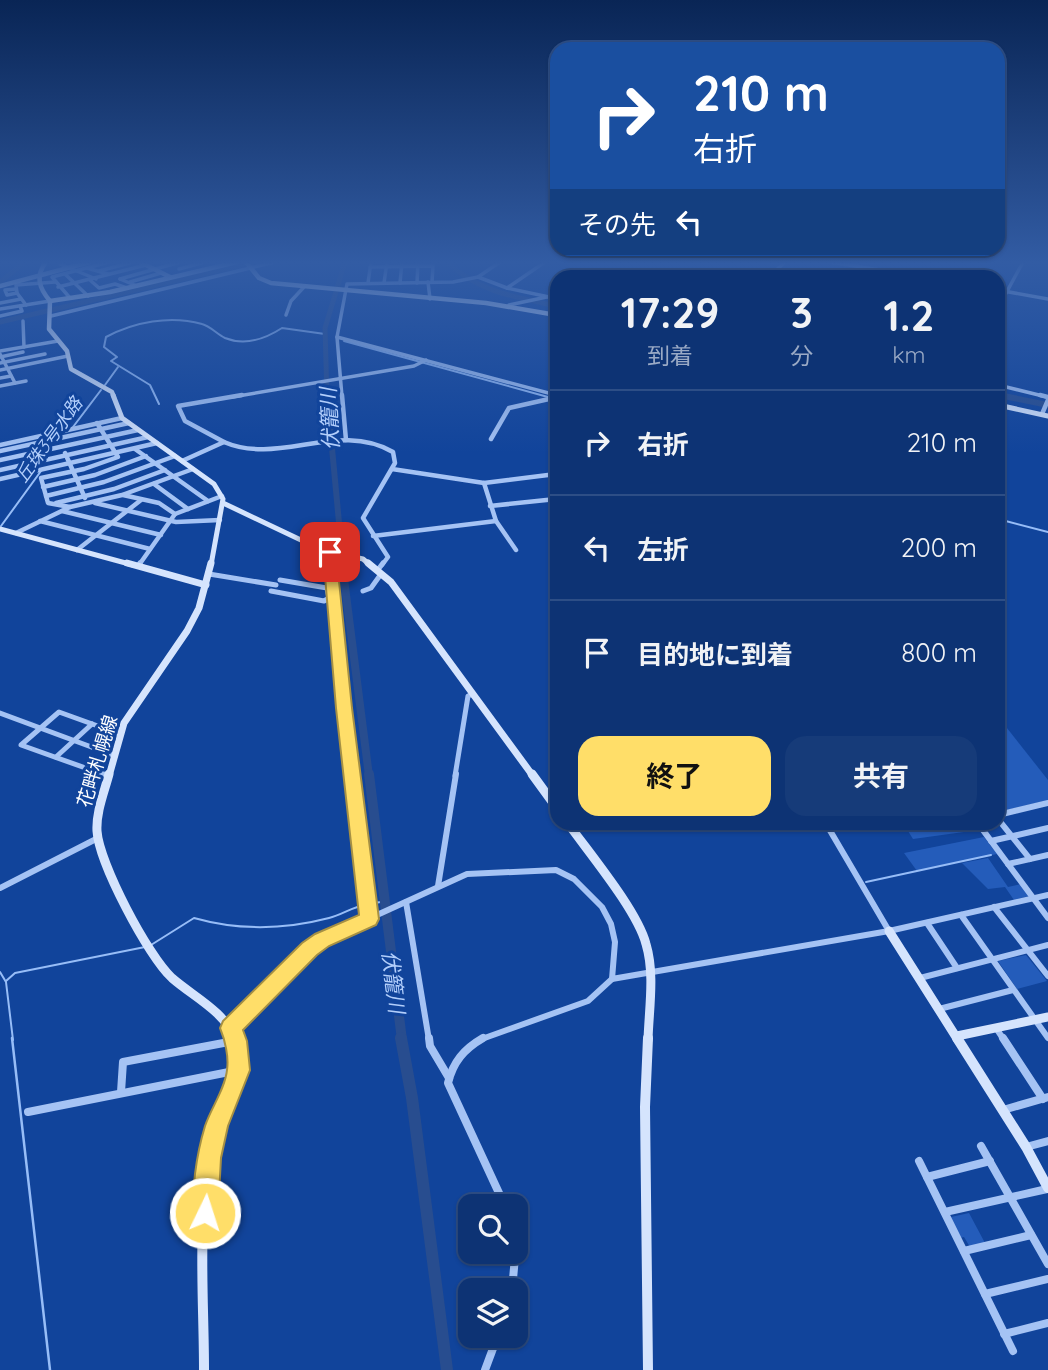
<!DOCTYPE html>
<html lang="ja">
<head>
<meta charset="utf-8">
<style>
	:root { --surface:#0d3374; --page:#163b79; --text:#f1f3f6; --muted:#9aaac5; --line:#2d4e86; --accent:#ffde69 }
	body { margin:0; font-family:Quicksand,"Noto Sans JP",sans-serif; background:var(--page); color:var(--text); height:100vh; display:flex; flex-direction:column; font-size:26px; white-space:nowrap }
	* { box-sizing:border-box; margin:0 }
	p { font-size:23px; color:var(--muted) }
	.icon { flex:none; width:38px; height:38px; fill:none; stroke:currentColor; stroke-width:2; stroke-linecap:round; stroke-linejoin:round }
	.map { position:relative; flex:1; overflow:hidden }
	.side { position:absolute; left:550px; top:270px; width:455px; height:560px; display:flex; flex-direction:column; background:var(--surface); border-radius:21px; box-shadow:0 2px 5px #0004,0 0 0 2px var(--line) }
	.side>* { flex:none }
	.top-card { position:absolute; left:550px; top:42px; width:455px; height:214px; border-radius:21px; box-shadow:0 2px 5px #0004,0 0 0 2px var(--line); background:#1a4fa0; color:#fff; overflow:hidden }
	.fabs { position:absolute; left:458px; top:1194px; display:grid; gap:14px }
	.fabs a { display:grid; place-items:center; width:70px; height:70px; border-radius:14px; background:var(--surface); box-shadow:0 2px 5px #0004,0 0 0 2px var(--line); font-size:35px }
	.pin { position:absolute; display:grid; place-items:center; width:60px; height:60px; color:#fff; margin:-30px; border-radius:14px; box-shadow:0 4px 10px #0006 }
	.me { position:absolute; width:77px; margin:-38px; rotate:4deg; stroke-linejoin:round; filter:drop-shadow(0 0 5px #0008) }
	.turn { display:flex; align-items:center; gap:24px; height:147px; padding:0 28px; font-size:32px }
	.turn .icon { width:91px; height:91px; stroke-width:2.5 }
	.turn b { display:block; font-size:49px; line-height:60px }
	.then { display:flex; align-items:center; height:66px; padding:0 28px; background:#0003; gap:14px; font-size:26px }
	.eta { display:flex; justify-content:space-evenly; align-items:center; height:119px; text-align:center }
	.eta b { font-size:42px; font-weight:700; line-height:49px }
	.action { display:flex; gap:14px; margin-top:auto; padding:14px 28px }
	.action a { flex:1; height:80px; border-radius:21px; background:var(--accent); color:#111; font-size:28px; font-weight:700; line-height:80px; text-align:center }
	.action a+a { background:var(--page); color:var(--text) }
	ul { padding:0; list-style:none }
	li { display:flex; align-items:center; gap:21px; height:105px; padding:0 28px; border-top:2px solid var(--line) }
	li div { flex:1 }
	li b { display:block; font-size:26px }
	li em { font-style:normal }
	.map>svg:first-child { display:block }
	.green { fill:#245cba }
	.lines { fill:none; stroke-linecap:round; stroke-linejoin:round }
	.stream-far1 { stroke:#97bdf7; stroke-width:2 }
	.stream { stroke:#97bdf7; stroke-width:2.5 }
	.river-far4 { stroke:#284d8f; stroke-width:5 }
	.river-far3 { stroke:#284d8f; stroke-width:6 }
	.river-far2 { stroke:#284d8f; stroke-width:8 }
	.river-far1 { stroke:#284d8f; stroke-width:10 }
	.river { stroke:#284d8f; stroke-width:12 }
	.street-far4 { stroke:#a5c3f4; stroke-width:3.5 }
	.street-far3 { stroke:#a5c3f4; stroke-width:4.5 }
	.street-far2 { stroke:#a5c3f4; stroke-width:5 }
	.street-far1 { stroke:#a5c3f4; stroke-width:6 }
	.street { stroke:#a5c3f4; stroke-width:8 }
	.secondary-far4 { stroke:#d5e4fd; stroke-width:4.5 }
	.secondary-far3 { stroke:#d5e4fd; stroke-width:5 }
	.secondary-far2 { stroke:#d5e4fd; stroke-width:7 }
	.secondary-far1 { stroke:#d5e4fd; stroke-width:9 }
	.secondary { stroke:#d5e4fd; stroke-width:10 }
	.route { fill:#ffde69; stroke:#a69044; stroke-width:2 }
	.labels { text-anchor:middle; stroke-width:6; stroke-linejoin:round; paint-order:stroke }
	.far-water-label { font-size:18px; font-style:italic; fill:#b2cefb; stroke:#11449b }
	.street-label { font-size:19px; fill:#fff; stroke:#11449b }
	.water-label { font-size:21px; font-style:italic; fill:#b2cefb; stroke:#11449b }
</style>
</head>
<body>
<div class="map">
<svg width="1048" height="1370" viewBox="0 0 1048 1370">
	<rect width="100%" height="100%" fill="#11449b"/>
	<g class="green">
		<path d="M1003 723 1048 780V800L998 812V724Z"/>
		<path d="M903 823H965L971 831 913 839Z"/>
		<path d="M984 837 997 854 917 871 904 853Z"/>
		<path d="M988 858 1008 887 1021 884 1029 896 1014 900 1005 887 988 889 962 863Z"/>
		<path d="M1026 955 1047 981 1017 989 998 961Z"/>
		<path d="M969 1213 985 1243 970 1247 964 1237 960 1238 951 1217Z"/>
	</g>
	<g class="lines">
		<g class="stream-far1">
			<path d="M344 341 548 397"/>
			<path d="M105 385 118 367"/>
			<path d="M159 404 150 385 111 361 117 357 104 347 106 337C134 322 170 315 202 324 210 326 217 334 225 338 245 346 265 339 282 328L325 334"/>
			<path d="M73 427 101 390"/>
			<path d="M998 519 1048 532"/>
			<path d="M1 526 41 471"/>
			<path d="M866 882 991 855"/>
			<path d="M375 903 386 901"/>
			<path d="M151 945 194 918C240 931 283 930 329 918 342 915 352 907 365 905"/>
			<path d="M0 972 6 982 13 1040"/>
			<path d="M6 981 15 973 145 947"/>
		</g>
		<path class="stream" d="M12 1038 50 1370"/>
		<g class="river-far4">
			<path d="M447 262C478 292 516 297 556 306"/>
			<path d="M0 282 25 262"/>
			<path d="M0 322 254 262"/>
			<path d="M998 395 1007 397"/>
			<path d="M327 397 325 328 345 262"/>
		</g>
		<g class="river-far3">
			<path d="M327 395 343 565"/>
			<path d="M999 395 1048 405"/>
		</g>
		<path class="river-far2" d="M342 563 369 776"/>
		<path class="river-far1" d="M369 774 402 1040"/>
		<path class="river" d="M401 1038 412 1098 447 1370"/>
		<g class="street-far4">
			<path d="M63 262 60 264 96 279"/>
			<path d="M830 262 917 276"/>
			<path d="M370 267 433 266 432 282"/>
			<path d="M87 268 108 274"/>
			<path d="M179 269 205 262"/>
			<path d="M99 271 133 262"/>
			<path d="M65 274 88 296"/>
			<path d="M770 276 785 262"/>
			<path d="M478 277 507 288 549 297"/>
			<path d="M120 279 180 262"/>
			<path d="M120 279 137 286"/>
			<path d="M90 280 99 288 115 284 127 288"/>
			<path d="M130 282 161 273"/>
			<path d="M428 282 430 299"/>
			<path d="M368 283 371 262"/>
			<path d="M384 283 387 262"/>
			<path d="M400 283 402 262"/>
			<path d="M417 283 418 262"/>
			<path d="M58 287 146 265"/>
			<path d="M507 288 545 262"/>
			<path d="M16 289 5 290 7 295 17 293"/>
			<path d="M998 290 1048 299"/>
			<path d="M70 298 52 277 109 262"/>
			<path d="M0 303 21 299"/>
			<path d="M26 305 17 293 16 285 55 282"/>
			<path d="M509 305 556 295"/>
			<path d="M998 308 1023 262"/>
			<path d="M0 309 50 301"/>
			<path d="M286 315 291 301 304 287"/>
			<path d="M0 316 22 311 20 306"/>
			<path d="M51 316 275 262"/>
			<path d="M23 321 24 347"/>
			<path d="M337 337 556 395"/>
			<path d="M0 351 58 341"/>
			<path d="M0 354 15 383"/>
			<path d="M0 357 23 352"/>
			<path d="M0 363 45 354"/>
			<path d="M0 370 68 356"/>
			<path d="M0 378 11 376"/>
			<path d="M998 385 1047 397"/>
			<path d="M0 386 26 381"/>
			<path d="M232 397 414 366 426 360"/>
			<path d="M342 397 337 337 347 284 453 282 478 277 500 262"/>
			<path d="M552 397 555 395"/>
		</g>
		<g class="street-far3">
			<path d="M342 395 346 440"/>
			<path d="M1040 395 1048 397"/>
			<path d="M1042 414 1048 400"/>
			<path d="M491 439 509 408 549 399 555 395"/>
			<path d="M224 442 185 421 178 406 242 395"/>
			<path d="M0 445 122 418"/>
			<path d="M135 449 208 501"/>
			<path d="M0 451 129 423"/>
			<path d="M65 453 85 498"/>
			<path d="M0 460 138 430"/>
			<path d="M182 461 224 442C279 466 338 420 393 452L395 463 363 518 388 557 382 565"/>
			<path d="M392 469 484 483 556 474"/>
			<path d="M0 470 148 437"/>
			<path d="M0 479 157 443"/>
			<path d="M484 483 496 521"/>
			<path d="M154 484 188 509"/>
			<path d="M43 487 95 475 146 456"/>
			<path d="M123 495 159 503 175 514"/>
			<path d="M46 496 104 482 175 456"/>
			<path d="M56 503 114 489 165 470"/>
			<path d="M95 503 176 522 220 520"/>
			<path d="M490 506 556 499"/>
			<path d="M70 507 48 503 41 478 84 469 118 457 97 423"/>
			<path d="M62 511 161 535"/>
			<path d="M40 521 150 549"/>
			<path d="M16 533 70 507 122 495 193 469"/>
			<path d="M373 536 496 521 516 550"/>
			<path d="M77 550 141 500"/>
			<path d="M330 552 331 565"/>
			<path d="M139 565 175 514 222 496"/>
		</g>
		<g class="street-far2">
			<path d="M331 563 352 776"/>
			<path d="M138 566 140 563"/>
			<path d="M377 571 383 563"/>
			<path d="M209 574 276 585"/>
			<path d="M271 591 324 601 329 598 327 588 280 580"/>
			<path d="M363 591 371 588 381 574"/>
			<path d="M0 713 113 755"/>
			<path d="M56 757 92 724"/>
			<path d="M108 776 21 745 59 712 120 734"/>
			<path d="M455 776 468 696 473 694"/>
		</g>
		<g class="street-far1">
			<path d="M103 774 108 776"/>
			<path d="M352 774 369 919"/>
			<path d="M998 815 1048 803"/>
			<path d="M998 819 1030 859"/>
			<path d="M825 822 889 931"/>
			<path d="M977 822 1048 918"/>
			<path d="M991 841 1048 828"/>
			<path d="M1008 864 1048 855"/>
			<path d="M438 886 456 774"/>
			<path d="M0 888 98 838"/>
			<path d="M406 902 429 1040"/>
			<path d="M994 907 1048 976"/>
			<path d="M961 915 1048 1038"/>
			<path d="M927 923 957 968"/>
			<path d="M920 978 1048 945"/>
			<path d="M939 1009 1013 990"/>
			<path d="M231 1028 281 976 322 940 467 874 556 870 574 879 602 907 611 924 615 942 612 979 889 931 1048 895"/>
			<path d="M996 1028 1004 1040"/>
			<path d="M479 1040 588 1001 612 979"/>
		</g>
		<g class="street">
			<path d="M429 1038 430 1046 449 1078"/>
			<path d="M483 1038C464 1049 453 1062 448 1083L505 1206"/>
			<path d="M1003 1038 1043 1099"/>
			<path d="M121 1092 123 1062 234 1041"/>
			<path d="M1003 1110 1048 1097"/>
			<path d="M28 1112 234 1071"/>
			<path d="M981 1146 1048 1264"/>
			<path d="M1026 1147 1048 1141"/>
			<path d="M919 1161 1013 1351"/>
			<path d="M927 1177 990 1161"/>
			<path d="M945 1212 1047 1189"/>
			<path d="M964 1251 1031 1235"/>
			<path d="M512 1290 516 1246"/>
			<path d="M985 1294 1048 1279"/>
			<path d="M1004 1334 1048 1323"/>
			<path d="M485 1370 498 1335"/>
		</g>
		<g class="secondary-far4">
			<path d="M46 262C35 276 39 288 50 301"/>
			<path d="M140 262 170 277"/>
			<path d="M246 262 259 278 271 283 486 303 556 315"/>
			<path d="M0 286 90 262"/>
			<path d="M50 301 49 329 67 351 71 369 112 392 114 397"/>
			<path d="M50 301 110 292 237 262"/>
		</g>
		<g class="secondary-far3">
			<path d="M113 395 122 418 214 484 223 499 211 565"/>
			<path d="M998 405 1048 416"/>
			<path d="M223 503 322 550 363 559 370 565"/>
			<path d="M0 529 133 565"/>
		</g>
		<g class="secondary-far2">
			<path d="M127 563 206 585"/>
			<path d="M368 563 391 582 533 776"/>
			<path d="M109 776 124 723 187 631 199 608 211 563"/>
		</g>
		<g class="secondary-far1">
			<path d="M109 774C104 793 96 812 97 831 99 863 148 956 172 978 195 998 223 1010 236 1040"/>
			<path d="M532 774 556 807"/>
			<path d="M567 822C589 853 637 910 646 944 655 974 649 1008 648 1040"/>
			<path d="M889 931 958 1040"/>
			<path d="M957 1036 1048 1017"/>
		</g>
		<g class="secondary">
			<path d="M957 1038 1026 1147 1048 1188"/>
			<path d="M204 1370C204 1290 195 1204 217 1125 226 1096 244 1069 235 1038"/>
			<path d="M648 1370 645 1107 648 1038"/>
		</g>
	</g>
	<linearGradient id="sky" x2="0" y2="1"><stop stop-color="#092555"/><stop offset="0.58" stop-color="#325ca4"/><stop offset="1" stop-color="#325ca4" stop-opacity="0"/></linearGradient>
	<rect width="1048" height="453" fill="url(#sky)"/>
	<path class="route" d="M330 548 336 552 352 708 379 919 376 925 329 946 317 955 243 1030 247 1041 250 1070 228 1126 221 1158 218 1213 214 1221 205 1225 197 1221C188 1199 198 1149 205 1126 211 1108 225 1089 227 1070 229 1057 225 1040 220 1028L223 1021 302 943 315 934 359 915 336 708 323 552Z"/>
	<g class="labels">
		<g class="far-water-label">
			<text transform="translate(49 440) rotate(-54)" y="6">丘珠3号水路</text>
		</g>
		<g class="street-label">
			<text transform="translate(97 761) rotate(-73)" y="7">花畔札幌線</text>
		</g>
		<g class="water-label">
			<text transform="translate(330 419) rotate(-93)" y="7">伏籠川</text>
			<text transform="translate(393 982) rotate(83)" y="7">伏籠川</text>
		</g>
	</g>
</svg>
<div class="fabs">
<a><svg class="icon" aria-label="search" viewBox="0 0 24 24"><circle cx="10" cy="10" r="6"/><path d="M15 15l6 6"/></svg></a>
<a><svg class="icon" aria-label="layers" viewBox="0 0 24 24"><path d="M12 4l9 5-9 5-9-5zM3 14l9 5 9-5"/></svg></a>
</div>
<div class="pin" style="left:330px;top:552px;background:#d93025"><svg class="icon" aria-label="arrive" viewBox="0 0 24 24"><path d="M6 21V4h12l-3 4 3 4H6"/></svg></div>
<svg class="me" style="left:205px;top:1213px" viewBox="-20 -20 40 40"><circle r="17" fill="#ffde69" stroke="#fff" stroke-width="3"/><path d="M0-11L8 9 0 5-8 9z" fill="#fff"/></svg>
<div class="top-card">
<div class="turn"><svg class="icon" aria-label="right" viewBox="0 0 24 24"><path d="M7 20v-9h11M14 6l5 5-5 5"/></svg><div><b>210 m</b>右折</div></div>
<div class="then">その先<svg class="icon" aria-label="left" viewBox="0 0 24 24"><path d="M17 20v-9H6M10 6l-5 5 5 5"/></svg></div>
</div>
<section class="side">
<div class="eta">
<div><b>17:29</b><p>到着</p></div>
<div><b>3</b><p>分</p></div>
<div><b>1.2</b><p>km</p></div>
</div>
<ul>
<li><svg class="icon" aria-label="right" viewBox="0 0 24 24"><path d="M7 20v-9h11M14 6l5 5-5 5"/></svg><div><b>右折</b></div><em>210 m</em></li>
<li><svg class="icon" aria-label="left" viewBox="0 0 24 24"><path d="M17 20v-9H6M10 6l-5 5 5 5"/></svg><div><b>左折</b></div><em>200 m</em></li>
<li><svg class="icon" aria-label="arrive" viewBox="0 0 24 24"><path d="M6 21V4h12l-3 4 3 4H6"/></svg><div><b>目的地に到着</b></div><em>800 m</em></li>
</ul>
<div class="action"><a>終了</a><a>共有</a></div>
</section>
</div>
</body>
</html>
